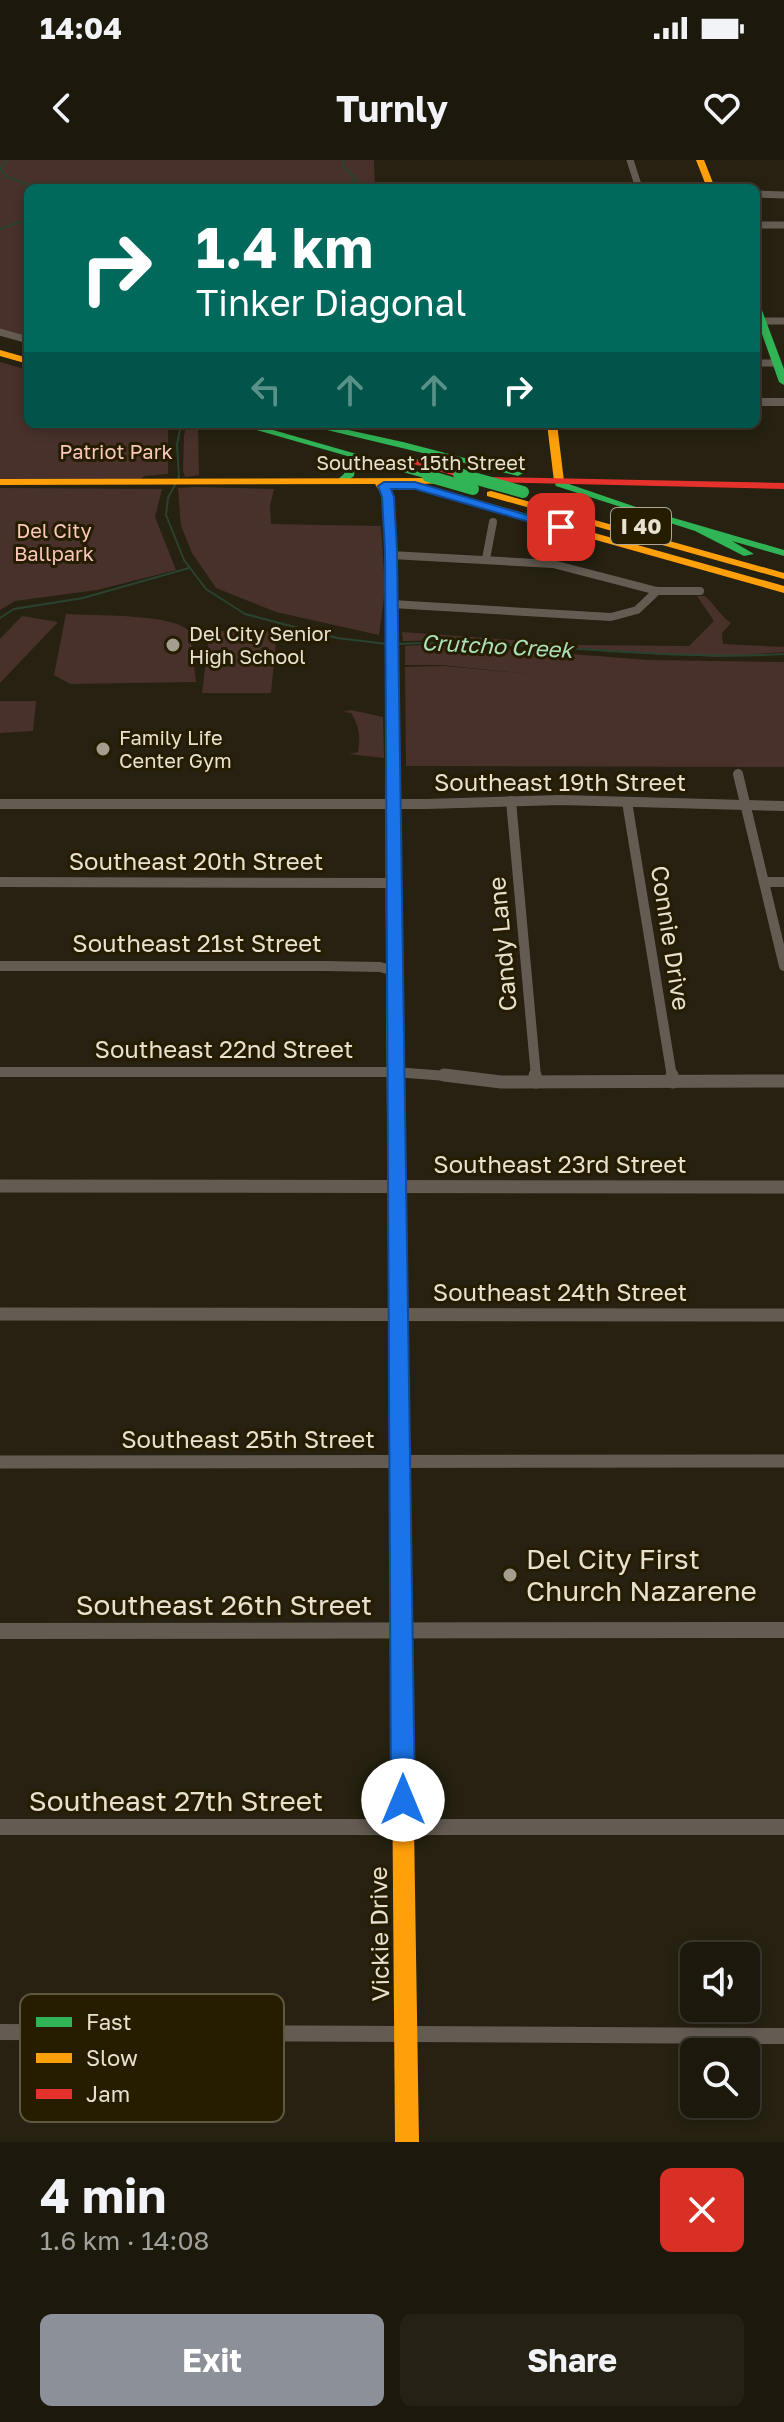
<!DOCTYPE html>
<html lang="en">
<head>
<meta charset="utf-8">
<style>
	:root { --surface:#1c190c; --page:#252215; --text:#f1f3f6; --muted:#a0a09d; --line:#3a382d; --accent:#8c9099 }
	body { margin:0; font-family:"Golos Text",sans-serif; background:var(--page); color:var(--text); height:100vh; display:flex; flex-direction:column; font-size:30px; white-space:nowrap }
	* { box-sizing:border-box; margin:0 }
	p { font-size:26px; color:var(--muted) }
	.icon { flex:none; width:44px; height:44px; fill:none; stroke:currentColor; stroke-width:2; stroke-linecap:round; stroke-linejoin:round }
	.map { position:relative; height:1982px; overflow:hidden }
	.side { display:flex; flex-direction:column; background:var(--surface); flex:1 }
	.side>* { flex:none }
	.banner { position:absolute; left:24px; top:24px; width:736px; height:244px; border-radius:12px; box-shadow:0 4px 12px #0003,0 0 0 2px var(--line); background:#00695c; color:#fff; overflow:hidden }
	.fabs { position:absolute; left:680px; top:1782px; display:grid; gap:16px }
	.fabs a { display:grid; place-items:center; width:80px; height:80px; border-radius:12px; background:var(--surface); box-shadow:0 4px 12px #0003,0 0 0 2px var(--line); font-size:40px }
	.pin { position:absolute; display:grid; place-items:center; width:68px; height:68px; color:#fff; margin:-34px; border-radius:16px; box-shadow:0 4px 12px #0006 }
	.me { position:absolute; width:88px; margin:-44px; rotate:0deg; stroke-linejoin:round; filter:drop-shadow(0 0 6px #0008) }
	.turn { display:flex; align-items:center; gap:28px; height:168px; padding:0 40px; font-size:36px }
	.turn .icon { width:104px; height:104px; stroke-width:2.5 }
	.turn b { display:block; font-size:56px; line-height:68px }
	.lanes { display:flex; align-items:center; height:76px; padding:0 40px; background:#0003; justify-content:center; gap:40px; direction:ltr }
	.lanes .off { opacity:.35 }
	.round { display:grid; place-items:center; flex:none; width:84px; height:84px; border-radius:12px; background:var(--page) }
	.headline { display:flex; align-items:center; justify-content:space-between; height:136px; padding:0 40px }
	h1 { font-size:48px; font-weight:700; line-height:60px }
	.action { display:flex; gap:16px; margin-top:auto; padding:16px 40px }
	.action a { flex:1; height:92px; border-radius:12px; background:var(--accent); color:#fff; font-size:32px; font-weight:700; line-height:92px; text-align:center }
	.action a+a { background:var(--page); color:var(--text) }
	.status { display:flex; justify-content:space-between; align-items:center; height:56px; padding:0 40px; background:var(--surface); direction:ltr }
	.status svg { height:22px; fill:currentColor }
	header { display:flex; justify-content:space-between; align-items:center; height:104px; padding:0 40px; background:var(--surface); font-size:36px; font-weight:700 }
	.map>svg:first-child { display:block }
	.green { fill:#49312b }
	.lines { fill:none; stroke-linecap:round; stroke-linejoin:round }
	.stream { stroke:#2a4331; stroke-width:2 }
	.street-far4 { stroke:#645c53; stroke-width:7 }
	.street-far3 { stroke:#645c53; stroke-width:8 }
	.street-far2 { stroke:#645c53; stroke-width:10 }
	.street-far1 { stroke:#645c53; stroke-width:13 }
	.street { stroke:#645c53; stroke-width:16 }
	.fast { fill:#30b455; fill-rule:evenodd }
	.slow { fill:#ff9f0a; fill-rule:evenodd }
	.jam { fill:#e5322d; fill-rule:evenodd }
	.fast-bridge { stroke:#30b455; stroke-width:12 }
	.route { fill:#1a73e8; stroke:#114b97; stroke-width:2 }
	.poi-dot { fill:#a39e8d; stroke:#261d00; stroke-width:3 }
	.labels { text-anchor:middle; stroke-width:6; stroke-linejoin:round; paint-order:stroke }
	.far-park-label { font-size:20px; fill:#fac7be; stroke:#261d00 }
	.far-street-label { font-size:20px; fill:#e7e2d0; stroke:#261d00 }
	.far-poi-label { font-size:20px; fill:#e7e2d0; stroke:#261d00; text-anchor:start }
	.shield { fill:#261d00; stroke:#ada792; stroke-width:2 }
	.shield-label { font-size:22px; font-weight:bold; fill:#e7e2d0 }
	.far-water-label { font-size:22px; font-style:italic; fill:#aae0bc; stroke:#261d00 }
	.street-label { font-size:24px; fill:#e7e2d0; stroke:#261d00 }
	.near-poi-label { font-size:28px; fill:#e7e2d0; stroke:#261d00; text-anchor:start }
	.near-street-label { font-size:28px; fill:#e7e2d0; stroke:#261d00 }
	.key { fill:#261d00; stroke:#60583e; stroke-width:2 }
	.key-label { font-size:22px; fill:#e7e2d0 }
</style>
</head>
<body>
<div class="status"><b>14:04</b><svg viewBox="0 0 49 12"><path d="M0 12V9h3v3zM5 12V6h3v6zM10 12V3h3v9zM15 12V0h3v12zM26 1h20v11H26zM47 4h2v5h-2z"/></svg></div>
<header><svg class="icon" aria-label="back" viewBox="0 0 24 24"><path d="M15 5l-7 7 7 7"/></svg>Turnly<svg class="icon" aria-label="heart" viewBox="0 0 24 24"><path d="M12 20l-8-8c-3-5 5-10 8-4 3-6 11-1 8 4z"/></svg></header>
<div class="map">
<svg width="784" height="1982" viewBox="0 0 784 1982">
	<rect width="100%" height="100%" fill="#262110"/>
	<g class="green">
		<path d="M0 0H374L375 28H28V183L0 175Z"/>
		<path d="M0 202 28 210V264H168V314L144 316 141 319H0Z"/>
		<path d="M187 264 208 266H198L199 315 185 317 183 311 184 275Z"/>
		<path d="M197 327 274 329 270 346 271 364 381 366 385 429 379 475 276 452 216 428 192 393 181 366 178 328Z"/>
		<path d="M0 328 162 329 155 357 176 410 97 430 15 441 0 450Z"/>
		<path d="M697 436H705C715 445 720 455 731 463L722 473 723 484 784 487V492L716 497 452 480 403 481 402 472 581 485 689 486 714 461Z"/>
		<path d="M66 454C92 456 175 453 190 472L196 522 70 524 54 515Z"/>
		<path d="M22 456 58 462 0 523V479Z"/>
		<path d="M210 471H277L271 533H202Z"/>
		<path d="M438 484 649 500 784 502V607L406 606 405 507 444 506 540 515 442 505H405V486Z"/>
		<path d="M0 541H36L33 571 0 573Z"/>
		<path d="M351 550 383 557 384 598 349 594 358 592C361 578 359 565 351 553L343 552Z"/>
	</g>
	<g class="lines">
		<g class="stream">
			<path d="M7 0 0 9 6 16 36 28"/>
			<path d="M335 28 357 20 343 6 344 0"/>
			<path d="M0 69 28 59"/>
			<path d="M181 264 177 285 179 317 168 338 166 355 184 400 206 429 245 454 337 478 387 484"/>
			<path d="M0 458 14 449 83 438 189 408"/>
			<path d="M395 484C525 478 654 502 784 494"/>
		</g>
		<g class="street-far4">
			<path d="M630 0 639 28"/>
			<path d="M756 34 784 35"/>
			<path d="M756 65H784"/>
			<path d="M762 161H784"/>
			<path d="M0 172 28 180"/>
			<path d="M756 203H777"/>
		</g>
		<g class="street-far3">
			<path d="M756 242H784"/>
			<path d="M391 395 553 404 657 431H700"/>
			<path d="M486 399 493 362"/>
			<path d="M392 444 611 457 637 450 657 431"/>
		</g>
		<g class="street-far2">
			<path d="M738 614 784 806"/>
			<path d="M511 641 536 917"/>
			<path d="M627 642 672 917"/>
			<path d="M0 644H427L561 640 784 646"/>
			<path d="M0 722 393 723"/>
			<path d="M765 722H784"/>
			<path d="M0 806H326L380 807 394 811"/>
			<path d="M0 912H394L460 917"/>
		</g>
		<g class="street-far1">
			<path d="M444 915 501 922 784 921"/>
			<path d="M535 915 536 922"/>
			<path d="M672 915 673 922"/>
			<path d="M0 1026 784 1027"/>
			<path d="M0 1154 784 1155"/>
			<path d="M0 1302 784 1301"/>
		</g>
		<g class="street">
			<path d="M0 1471 784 1470"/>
			<path d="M0 1667H784"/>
			<path d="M0 1872 784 1876"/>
		</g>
		<g class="fast">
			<path d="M756 142 760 145 784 209V225L779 222 756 157Z"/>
			<path d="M236 264H252L433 316 424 318Z"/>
			<path d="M302 264H321L403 282 523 313 518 316Z"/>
			<path d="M347 307H355L354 316 346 322H338L337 320 344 314Z"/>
			<path d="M560 321 636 347 784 390V396L732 381 754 394 744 396 695 371 556 326 555 324Z"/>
			<path d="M393 820 400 824 411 1477 408 1483 401 1485 394 1483 391 1477 386 824Z"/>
		</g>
		<g class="slow">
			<path d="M696 0H704L715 28H707Z"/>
			<path d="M0 190 28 198V204L0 196Z"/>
			<path d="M547 264H557L564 321 559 324 554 321Z"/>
			<path d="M443 318 448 321 447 323 420 324 784 426V433L411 328V324H385L393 337 397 395 400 824 393 828 386 824 385 395 383 337 375 324 0 325V319Z"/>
			<path d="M491 331 784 413V419L487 336V332Z"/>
			<path d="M401 1469 408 1471 411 1477 419 1982H395L391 1477 394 1471Z"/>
		</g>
		<g class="jam">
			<path d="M414 298 463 312 464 314 459 317 410 303 409 301Z"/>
			<path d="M490 317 784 323V329L486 322 485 320Z"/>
		</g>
		<g class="fast-bridge">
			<path d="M459 314 523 332"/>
			<path d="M428 316 473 329"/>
		</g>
	</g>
	<path class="route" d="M384 322H415L568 367 561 371 415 329H391L394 337 397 391 415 1640 411 1648 403 1651 394 1648 391 1640 385 391 382 337 378 326Z"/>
	<g class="poi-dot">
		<circle cx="173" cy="485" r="8"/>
		<circle cx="103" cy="589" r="8"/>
		<circle cx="510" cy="1415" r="8"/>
	</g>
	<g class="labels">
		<g class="far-park-label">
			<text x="116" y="299">Patriot Park</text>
			<text x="54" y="378">Del City<tspan x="54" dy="23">Ballpark</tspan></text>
		</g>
		<g class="far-street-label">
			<text x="421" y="310">Southeast 15th Street</text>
		</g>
		<g class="far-poi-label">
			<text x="189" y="481">Del City Senior<tspan x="189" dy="23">High School</tspan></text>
			<text x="119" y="585">Family Life<tspan x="119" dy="23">Center Gym</tspan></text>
		</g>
		<rect class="shield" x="611" y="348" width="60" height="36" rx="6"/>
		<g class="shield-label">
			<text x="641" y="374">I 40</text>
		</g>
		<g class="far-water-label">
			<text transform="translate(497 486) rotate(3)" y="8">Crutcho Creek</text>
		</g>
		<g class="street-label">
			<text x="560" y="631">Southeast 19th Street</text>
			<text x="196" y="710">Southeast 20th Street</text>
			<text transform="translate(670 778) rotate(81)" y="8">Connie Drive</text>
			<text x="197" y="792">Southeast 21st Street</text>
			<text transform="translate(503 784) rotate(-95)" y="8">Candy Lane</text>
			<text x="224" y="898">Southeast 22nd Street</text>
			<text x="560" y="1013">Southeast 23rd Street</text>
			<text x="560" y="1141">Southeast 24th Street</text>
			<text x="248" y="1288">Southeast 25th Street</text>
			<text transform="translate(380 1774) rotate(-91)" y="8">Vickie Drive</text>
		</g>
		<g class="near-poi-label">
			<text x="526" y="1409">Del City First<tspan x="526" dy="32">Church Nazarene</tspan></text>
		</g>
		<g class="near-street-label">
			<text x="224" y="1455">Southeast 26th Street</text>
			<text x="176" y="1651">Southeast 27th Street</text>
		</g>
	</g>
	<rect x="20" y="1834" width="264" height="128" rx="12" class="key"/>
	<rect x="36" y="1857" width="36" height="10" fill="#30b455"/>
	<rect x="36" y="1893" width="36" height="10" fill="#ff9f0a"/>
	<rect x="36" y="1929" width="36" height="10" fill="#e5322d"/>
	<g class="key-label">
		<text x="86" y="1870">Fast</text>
		<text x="86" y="1906">Slow</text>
		<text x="86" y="1942">Jam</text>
	</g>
</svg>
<div class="fabs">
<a><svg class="icon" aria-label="sound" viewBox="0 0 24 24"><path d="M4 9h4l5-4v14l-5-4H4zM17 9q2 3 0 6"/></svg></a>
<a><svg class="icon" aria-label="search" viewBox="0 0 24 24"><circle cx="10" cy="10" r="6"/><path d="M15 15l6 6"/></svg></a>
</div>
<div class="pin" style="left:561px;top:367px;background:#d93025"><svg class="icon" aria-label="arrive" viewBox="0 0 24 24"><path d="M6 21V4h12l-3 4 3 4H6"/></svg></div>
<svg class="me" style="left:403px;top:1640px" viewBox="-20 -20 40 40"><circle r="19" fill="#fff"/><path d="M0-13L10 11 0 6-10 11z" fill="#1a73e8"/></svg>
<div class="banner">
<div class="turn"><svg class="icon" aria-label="right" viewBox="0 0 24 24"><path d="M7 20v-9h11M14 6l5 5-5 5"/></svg><div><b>1.4 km</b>Tinker Diagonal</div></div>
<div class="lanes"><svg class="icon off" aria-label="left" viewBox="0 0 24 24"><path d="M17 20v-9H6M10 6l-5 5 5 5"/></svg><svg class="icon off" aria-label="ahead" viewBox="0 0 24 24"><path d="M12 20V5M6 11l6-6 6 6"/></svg><svg class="icon off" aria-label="ahead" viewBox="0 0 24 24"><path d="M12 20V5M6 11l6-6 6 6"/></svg><svg class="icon" aria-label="right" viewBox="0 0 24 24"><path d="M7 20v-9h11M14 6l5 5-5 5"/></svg></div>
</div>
</div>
<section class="side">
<div class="headline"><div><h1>4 min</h1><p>1.6 km · 14:08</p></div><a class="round" style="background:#d93025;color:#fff"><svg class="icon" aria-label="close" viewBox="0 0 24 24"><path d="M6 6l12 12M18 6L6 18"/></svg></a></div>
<div class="action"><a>Exit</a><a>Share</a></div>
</section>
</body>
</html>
